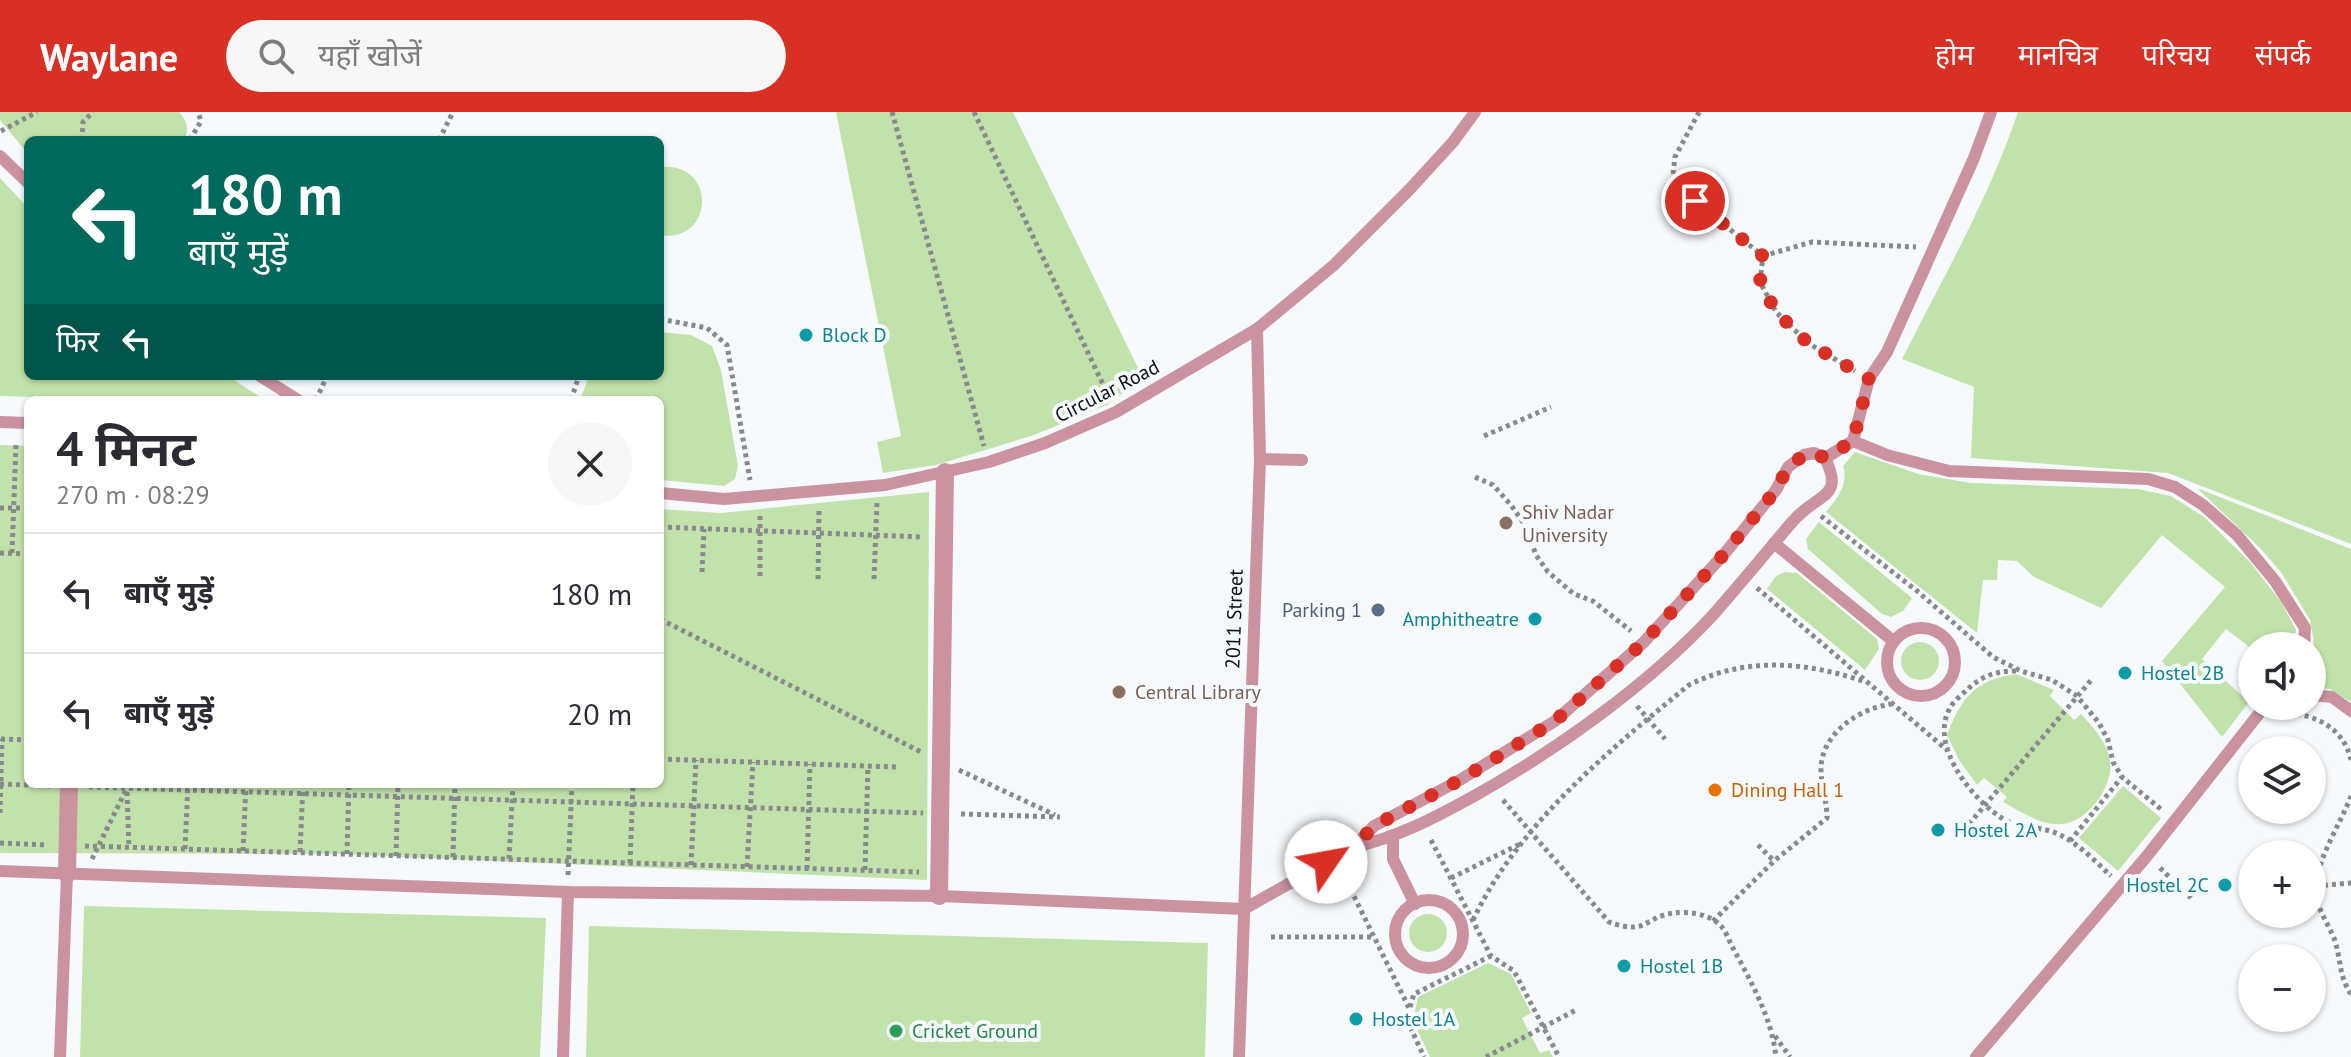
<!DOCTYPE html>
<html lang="hi">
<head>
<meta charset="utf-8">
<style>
	:root { --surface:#fff; --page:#f7f7f7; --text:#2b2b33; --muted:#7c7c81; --line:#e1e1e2; --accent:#d93025 }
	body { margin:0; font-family:"PT Sans","Noto Sans Devanagari",sans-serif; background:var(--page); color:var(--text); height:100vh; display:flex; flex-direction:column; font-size:30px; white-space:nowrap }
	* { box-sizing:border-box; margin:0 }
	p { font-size:26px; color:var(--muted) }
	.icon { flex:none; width:44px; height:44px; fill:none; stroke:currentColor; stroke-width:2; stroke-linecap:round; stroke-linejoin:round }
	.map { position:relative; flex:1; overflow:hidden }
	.sheet { position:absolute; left:24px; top:284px; width:640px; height:392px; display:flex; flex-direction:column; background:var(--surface); border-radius:12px; box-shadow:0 2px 6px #0004 }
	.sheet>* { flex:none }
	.top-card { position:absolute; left:24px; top:24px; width:640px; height:244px; border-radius:12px; box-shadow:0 2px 6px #0004; background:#00695c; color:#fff; overflow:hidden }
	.fabs { position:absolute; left:2238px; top:520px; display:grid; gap:16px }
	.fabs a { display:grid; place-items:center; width:88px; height:88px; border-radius:50%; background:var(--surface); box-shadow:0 2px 6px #0004; font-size:40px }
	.pin { position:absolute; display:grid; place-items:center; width:68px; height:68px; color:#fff; margin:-34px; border:4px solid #fff; border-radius:50%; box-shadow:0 2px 8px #0007 }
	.me { position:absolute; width:88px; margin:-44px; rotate:57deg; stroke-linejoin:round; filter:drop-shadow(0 0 6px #0008) }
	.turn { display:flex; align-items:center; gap:28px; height:168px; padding:0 32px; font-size:36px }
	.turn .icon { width:104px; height:104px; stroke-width:2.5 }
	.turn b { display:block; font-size:56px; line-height:68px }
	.then { display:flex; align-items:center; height:76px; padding:0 32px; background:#0003; gap:16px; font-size:30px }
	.round { display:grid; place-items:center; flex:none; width:84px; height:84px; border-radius:42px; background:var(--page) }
	.summary { display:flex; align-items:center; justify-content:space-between; height:136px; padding:0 32px }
	h1 { font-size:48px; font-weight:700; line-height:60px }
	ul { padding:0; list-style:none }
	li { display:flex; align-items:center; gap:24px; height:120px; padding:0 32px; border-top:2px solid var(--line) }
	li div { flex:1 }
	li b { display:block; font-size:30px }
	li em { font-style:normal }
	header { display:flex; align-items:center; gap:48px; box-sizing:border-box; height:112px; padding:0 40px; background:var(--accent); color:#fff }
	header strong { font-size:38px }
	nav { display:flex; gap:44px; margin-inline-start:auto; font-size:28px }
	.search { width:560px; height:72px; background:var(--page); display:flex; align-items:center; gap:20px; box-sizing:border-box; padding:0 28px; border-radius:44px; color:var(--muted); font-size:30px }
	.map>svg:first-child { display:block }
	.green { fill:#c2e2ab }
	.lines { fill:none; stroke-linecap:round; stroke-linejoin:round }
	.path { stroke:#878a8d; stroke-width:5; stroke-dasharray:4 4; stroke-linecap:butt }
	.service { stroke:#ca939f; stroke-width:12 }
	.pedestrian { stroke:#ca939f; stroke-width:18 }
	.route { stroke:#d93025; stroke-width:14; stroke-dasharray:0 25.2 }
	.culture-dot { fill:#0f9aa8; stroke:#f7fafd; stroke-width:3 }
	.education-dot { fill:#8d6e63; stroke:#f7fafd; stroke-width:3 }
	.service-dot { fill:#5c6f8a; stroke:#f7fafd; stroke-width:3 }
	.food-dot { fill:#e8710a; stroke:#f7fafd; stroke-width:3 }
	.leisure-dot { fill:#2e9e5b; stroke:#f7fafd; stroke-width:3 }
	.labels { text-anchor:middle; stroke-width:8; stroke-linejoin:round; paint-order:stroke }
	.culture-label { font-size:20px; fill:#0d838f; stroke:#f7fafd; text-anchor:start }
	.street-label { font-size:20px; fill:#0c0e11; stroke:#f7fafd }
	.education-label { font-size:20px; fill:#785e54; stroke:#f7fafd; text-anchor:start }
	.service-label { font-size:20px; fill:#4e5e75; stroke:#f7fafd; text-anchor:end }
	.food-label { font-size:20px; fill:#c56008; stroke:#f7fafd; text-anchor:start }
	.leisure-label { font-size:20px; fill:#27864d; stroke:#f7fafd; text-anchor:start }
</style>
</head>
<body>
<header>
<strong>Waylane</strong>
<div class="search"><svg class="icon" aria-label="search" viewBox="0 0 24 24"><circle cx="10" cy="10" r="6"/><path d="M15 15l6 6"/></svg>यहाँ खोजें</div>
<nav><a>होम</a><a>मानचित्र</a><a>परिचय</a><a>संपर्क</a></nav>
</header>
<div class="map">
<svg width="2351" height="945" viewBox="0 0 2351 945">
	<rect width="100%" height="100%" fill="#f7fafd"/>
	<g class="green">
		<path d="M0 0H179C187 9 190 16 184 28H28V42L0 8Z"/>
		<path d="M836 0H1013L1143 266 1107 293 1034 323 936 353 883 361 877 330 901 324Z"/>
		<path d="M2018 0H2351V432L2168 361 1971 346 1974 275 1902 247C1943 166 1989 86 2018 0Z"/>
		<path d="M660 55C718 49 714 132 660 123Z"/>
		<path d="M0 66 28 96V264H228L265 288H130L0 284Z"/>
		<path d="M660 220 691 223 712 234 721 258 738 354 735 367 724 374 660 368V288H580L589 264H660Z"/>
		<path d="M0 333 28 334V672H660V397L721 401 929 380 927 768 336 742 0 741Z"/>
		<path d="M1855 340 1918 362 1971 371 2138 377 2171 384 2204 405 2250 450 2281 490 2296 518 2293 534H2252V537L2226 517 2202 547 2249 590 2222 625 2162 549 2225 475 2162 423 2101 496 2034 465 2017 449 1998 448 1997 468H1983L1977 521 1826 400C1837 386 1849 373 1843 354Z"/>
		<path d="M2197 376 2351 437V590L2330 577 2312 575 2314 531 2310 508 2281 460 2261 437Z"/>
		<path d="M1819 410 1912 486 1903 499 1891 505 1882 502 1808 437 1806 427Z"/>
		<path d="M1785 460 1797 461 1877 527 1879 537 1865 558 1767 477 1776 464Z"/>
		<circle cx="1920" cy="549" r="19"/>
		<path d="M2016 562 2054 578 2050 584 2074 608 2081 602C2093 615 2107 630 2110 649 2114 674 2087 711 2061 712 2042 714 2019 699 2003 690L2007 685 1984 666 1977 673 1959 648 1947 623C1961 586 1975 568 2016 562Z"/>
		<path d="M2123 674 2161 706 2118 759 2079 726Z"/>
		<path d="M84 794 546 806 540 945H80Z"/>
		<circle cx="1428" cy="821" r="19"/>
		<path d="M589 814 1208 831 1205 945H586Z"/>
		<path d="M1488 851 1511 862 1531 901 1522 906 1540 941 1549 938 1553 945H1430L1413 909 1418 885Z"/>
	</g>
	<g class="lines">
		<g class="path">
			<path d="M892 0 984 334"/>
			<path d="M974 0 1109 285"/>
			<path d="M1699 0 1675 45 1672 71 1763 144 1760 170 1776 200 1808 231 1855 259"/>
			<path d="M1 19 37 0"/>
			<path d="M82 28 83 10 93 0"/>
			<path d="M190 28 201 9 198 0"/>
			<path d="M439 28 453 0"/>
			<path d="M1763 144 1812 130 1916 135"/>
			<path d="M660 207 707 216 727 233 750 368"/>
			<path d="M316 288 327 264"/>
			<path d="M571 288 579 264"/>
			<path d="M1484 324 1551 295"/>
			<path d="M1475 365 1493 373 1511 393 1525 413 1536 443 1548 460 1574 482 1593 489 1631 519"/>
			<path d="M0 396H28"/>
			<path d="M1821 404 1917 479 1993 545 2021 559 2052 568 2077 584 2099 611 2108 628 2113 650 2122 665 2162 698"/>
			<path d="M660 415 923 425"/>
			<path d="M0 441 28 442"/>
			<path d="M12 441 16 333"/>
			<path d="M702 460 704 417"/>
			<path d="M760 464V401"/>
			<path d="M818 467 819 396"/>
			<path d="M874 467 877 390"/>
			<path d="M1757 476 1947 638"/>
			<path d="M660 507 921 640"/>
			<path d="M2016 559C1996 559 1981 564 1967 578 1961 583 1953 590 1950 596 1928 634 1974 690 2005 708 2021 717 2042 714 2058 722 2078 731 2095 749 2111 764"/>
			<path d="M1637 594 1665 627"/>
			<path d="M2281 600C2314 602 2343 614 2351 648"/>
			<path d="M1 627 28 628"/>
			<path d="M660 647 896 655"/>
			<path d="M959 658 1055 703"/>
			<path d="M0 672 51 674"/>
			<path d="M89 675 923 701"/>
			<path d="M127 680 129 735"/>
			<path d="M2351 684C2342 709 2311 757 2316 783 2318 799 2330 814 2335 829 2341 848 2339 865 2351 882"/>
			<path d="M1503 688 1609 810C1648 824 1643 805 1674 801 1688 799 1710 802 1721 814 1726 819 1729 829 1733 836 1751 870 1772 906 1776 945"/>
			<path d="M0 701 2 627"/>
			<path d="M961 702 1060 705"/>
			<path d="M1969 712 2093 566"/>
			<path d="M1431 728 1491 844 1514 859 1559 945"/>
			<path d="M2070 729 2122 665"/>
			<path d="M0 731 47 733"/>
			<path d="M1758 733 1774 749"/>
			<path d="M85 734 919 760"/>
			<path d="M185 737 188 672"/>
			<path d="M243 739 246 672"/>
			<path d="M300 740 303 672"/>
			<path d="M347 742 349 672"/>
			<path d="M396 744 398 672"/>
			<path d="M453 745 455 672"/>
			<path d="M92 747 129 672"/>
			<path d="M509 747 513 672"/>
			<path d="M630 751 633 672"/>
			<path d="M691 753 696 648"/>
			<path d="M747 755 753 650"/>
			<path d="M2160 756 2191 786"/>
			<path d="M807 757 810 652"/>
			<path d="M865 758 868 654"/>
			<path d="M568 763 572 672"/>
			<path d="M1451 766 1520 732"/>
			<path d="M1347 770 1409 896 1408 910 1424 945"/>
			<path d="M2316 774 2351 771"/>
			<path d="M1473 808C1518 713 1608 639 1689 573 1746 544 1807 550 1866 570"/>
			<path d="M1713 809 1774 749 1827 706C1827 690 1822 677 1821 661 1819 623 1857 597 1891 592"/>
			<path d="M1271 825H1374"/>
			<path d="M1410 895 1414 882 1491 844"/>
			<path d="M1775 924 1790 945"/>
			<path d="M1486 945 1576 898"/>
		</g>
		<g class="service">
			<path d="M0 44 28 71"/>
			<path d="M260 264 298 288"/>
			<path d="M0 310 28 311"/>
			<path d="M1853 329 1869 267 1887 240 1974 46 1991 0"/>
			<path d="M1825 346 1853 329 1887 343 1949 359 2148 367 2175 375 2203 393 2237 423 2275 469 2305 516 2304 534"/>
			<path d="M1260 347 1302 348"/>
			<path d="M660 381 724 387 885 373 989 350 1045 331 1116 300 1257 217 1334 153 1409 78 1453 30 1475 0"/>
			<path d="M1774 431 1893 529"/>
			<circle cx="1921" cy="550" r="34"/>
			<path d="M2312 583 2332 585 2351 599"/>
			<path d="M1393 725V747L1415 792"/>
			<path d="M1326 750 1328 723"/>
			<path d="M0 759 568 780 939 784 1244 797 1354 735 1374 714 1460 668 1555 609 1644 530 1725 441 1776 378 1788 355 1804 343 1814 341 1825 346C1843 383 1823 381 1800 402 1791 410 1784 420 1776 429 1755 454 1734 479 1713 503 1649 572 1558 637 1476 683 1436 705 1399 725 1354 735"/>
			<circle cx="1429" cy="822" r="34"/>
			<path d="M60 945 67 762"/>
			<path d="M563 945 568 780"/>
			<path d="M1239 945 1260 347 1257 217"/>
			<path d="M1976 945 2147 744 2265 594"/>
		</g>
		<g class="pedestrian">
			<path d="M67 762 69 672"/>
			<path d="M939 784 945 360"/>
		</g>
	</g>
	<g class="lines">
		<path class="route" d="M1326 750 1354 735 1374 714 1460 668 1555 609 1644 530 1725 441 1776 378 1788 355 1804 343 1814 341 1825 346 1853 329 1869 267 1808 231 1776 200 1760 170 1763 144 1695 89"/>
	</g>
	<g class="culture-dot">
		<circle cx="806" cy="223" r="8"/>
		<circle cx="1535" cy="507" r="8"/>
		<circle cx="2125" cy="561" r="8"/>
		<circle cx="1938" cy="718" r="8"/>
		<circle cx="2225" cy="773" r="8"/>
		<circle cx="1624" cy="854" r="8"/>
		<circle cx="1356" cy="907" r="8"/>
	</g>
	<g class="education-dot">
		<circle cx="1506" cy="411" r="8"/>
		<circle cx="1119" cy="580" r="8"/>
	</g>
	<circle class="service-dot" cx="1378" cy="498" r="8"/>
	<circle class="food-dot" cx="1715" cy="678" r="8"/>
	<circle class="leisure-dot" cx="896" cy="919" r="8"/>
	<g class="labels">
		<g class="culture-label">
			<text x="822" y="230">Block D</text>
			<text x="1519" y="514" text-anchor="end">Amphitheatre</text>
			<text x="2141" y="568">Hostel 2B</text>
			<text x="1954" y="725">Hostel 2A</text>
			<text x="2209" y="780" text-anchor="end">Hostel 2C</text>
			<text x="1640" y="861">Hostel 1B</text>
			<text x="1372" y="914">Hostel 1A</text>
		</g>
		<g class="street-label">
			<text transform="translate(1107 279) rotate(-27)" y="7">Circular Road</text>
			<text transform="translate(1234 507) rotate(-88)" y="7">2011 Street</text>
		</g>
		<g class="education-label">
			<text x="1522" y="407">Shiv Nadar<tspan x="1522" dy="23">University</tspan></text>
			<text x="1135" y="587">Central Library</text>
		</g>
		<g class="service-label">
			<text x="1362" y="505">Parking 1</text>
		</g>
		<g class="food-label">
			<text x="1731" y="685">Dining Hall 1</text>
		</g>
		<g class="leisure-label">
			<text x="912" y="926">Cricket Ground</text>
		</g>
	</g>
</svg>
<div class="fabs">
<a><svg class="icon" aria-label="sound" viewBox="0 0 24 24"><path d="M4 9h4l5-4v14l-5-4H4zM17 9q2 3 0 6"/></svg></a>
<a><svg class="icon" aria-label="layers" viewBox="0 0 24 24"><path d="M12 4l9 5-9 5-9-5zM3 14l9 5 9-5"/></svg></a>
<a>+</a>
<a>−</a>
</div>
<div class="pin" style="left:1695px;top:89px;background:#d93025"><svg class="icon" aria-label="arrive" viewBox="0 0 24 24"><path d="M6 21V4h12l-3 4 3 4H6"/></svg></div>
<svg class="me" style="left:1326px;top:750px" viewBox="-20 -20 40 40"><circle r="19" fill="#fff"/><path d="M0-13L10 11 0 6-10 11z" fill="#d93025"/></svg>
<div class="top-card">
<div class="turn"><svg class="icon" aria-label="left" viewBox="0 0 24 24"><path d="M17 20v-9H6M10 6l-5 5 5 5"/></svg><div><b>180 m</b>बाएँ मुड़ें</div></div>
<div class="then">फिर<svg class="icon" aria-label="left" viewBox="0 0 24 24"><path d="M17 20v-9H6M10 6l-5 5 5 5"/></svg></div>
</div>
<section class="sheet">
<div class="summary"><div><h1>4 मिनट</h1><p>270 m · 08:29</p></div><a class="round"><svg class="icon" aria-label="close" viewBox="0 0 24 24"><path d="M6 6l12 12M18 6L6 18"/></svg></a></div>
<ul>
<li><svg class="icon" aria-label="left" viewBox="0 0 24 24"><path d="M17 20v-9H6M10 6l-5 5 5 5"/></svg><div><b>बाएँ मुड़ें</b></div><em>180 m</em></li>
<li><svg class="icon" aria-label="left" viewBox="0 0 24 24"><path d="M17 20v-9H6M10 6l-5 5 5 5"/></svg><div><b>बाएँ मुड़ें</b></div><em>20 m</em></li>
</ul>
</section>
</div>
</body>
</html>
